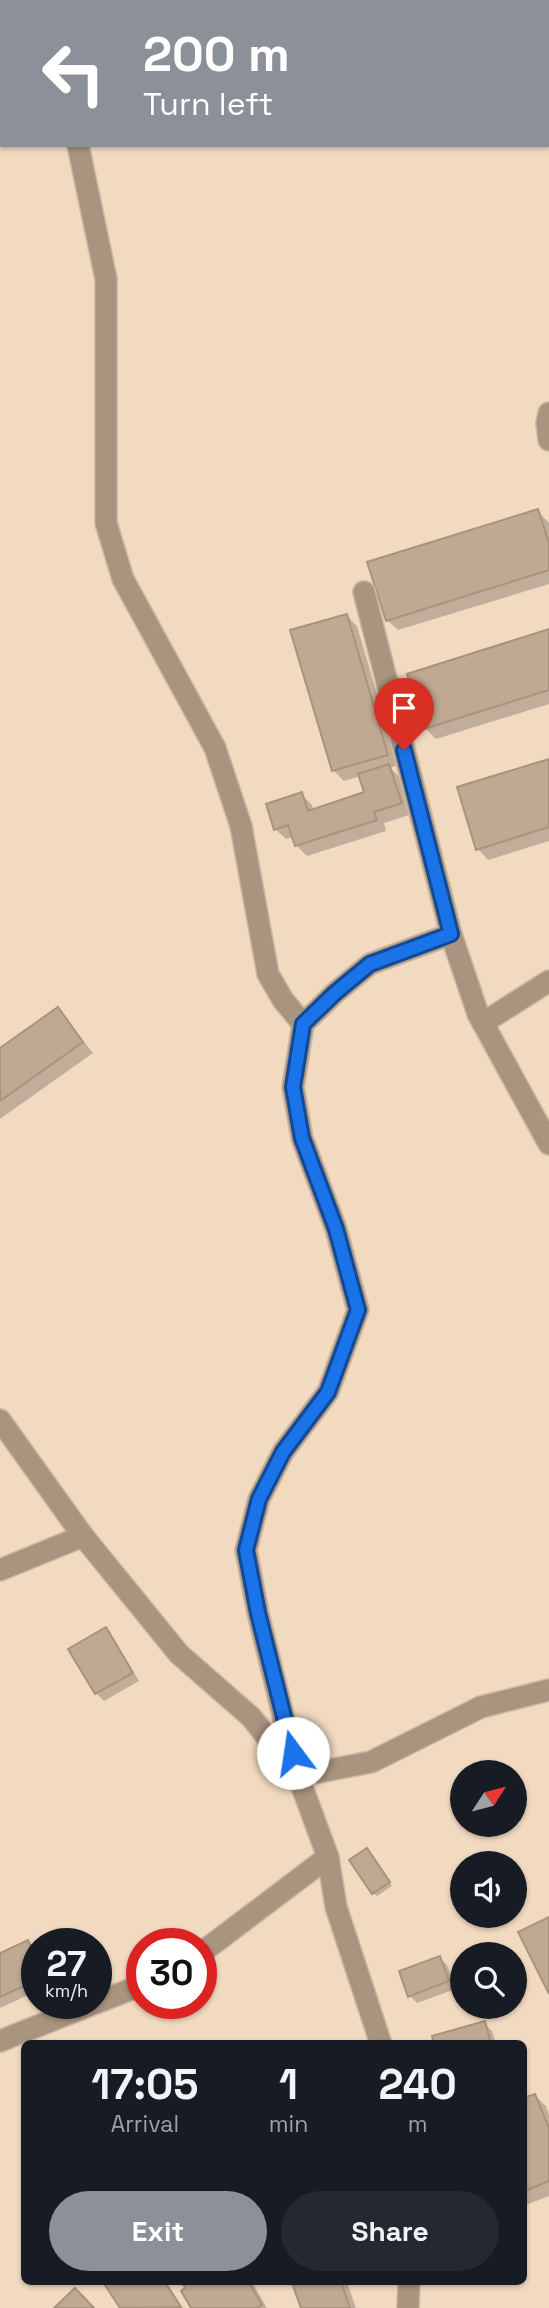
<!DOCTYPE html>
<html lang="en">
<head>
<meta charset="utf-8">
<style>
	:root { --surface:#171b24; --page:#242831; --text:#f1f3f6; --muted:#9ea1a6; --accent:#8c9099 }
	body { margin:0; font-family:"Space Grotesk",sans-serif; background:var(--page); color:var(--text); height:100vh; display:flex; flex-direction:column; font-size:26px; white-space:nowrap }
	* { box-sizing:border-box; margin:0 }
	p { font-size:23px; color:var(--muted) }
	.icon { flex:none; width:38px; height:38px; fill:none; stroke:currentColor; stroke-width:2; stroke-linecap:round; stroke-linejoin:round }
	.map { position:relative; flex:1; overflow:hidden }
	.sheet { position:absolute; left:21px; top:2040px; width:506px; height:245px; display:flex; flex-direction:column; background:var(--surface); border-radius:10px; box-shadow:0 2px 5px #0004 }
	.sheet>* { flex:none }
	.hud { position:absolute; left:0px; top:0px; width:550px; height:147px; box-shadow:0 2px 5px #0004; background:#8c9099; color:#fff; overflow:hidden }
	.needle { width:46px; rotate:54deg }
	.buttons { position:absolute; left:450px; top:1760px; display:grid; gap:14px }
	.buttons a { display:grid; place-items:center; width:77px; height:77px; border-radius:50%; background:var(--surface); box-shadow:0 2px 5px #0004; font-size:35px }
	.speed { position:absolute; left:21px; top:1928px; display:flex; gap:14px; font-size:35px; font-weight:700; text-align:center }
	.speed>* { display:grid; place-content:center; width:91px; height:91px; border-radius:50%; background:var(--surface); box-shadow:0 2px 5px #0004; line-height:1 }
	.speed small { font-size:18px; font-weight:400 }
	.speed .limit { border:10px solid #d22; background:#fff; color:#111 }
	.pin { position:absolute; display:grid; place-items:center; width:60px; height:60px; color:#fff; margin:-72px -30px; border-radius:50% 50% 50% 0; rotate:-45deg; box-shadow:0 0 7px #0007 }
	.pin .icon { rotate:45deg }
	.me { position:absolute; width:77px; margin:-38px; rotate:346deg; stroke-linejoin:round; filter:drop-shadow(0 0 5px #0008) }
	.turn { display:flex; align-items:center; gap:24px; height:147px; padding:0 28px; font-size:32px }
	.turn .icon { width:91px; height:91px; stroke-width:2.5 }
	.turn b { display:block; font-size:49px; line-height:60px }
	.eta { display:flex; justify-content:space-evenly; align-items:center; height:119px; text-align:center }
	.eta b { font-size:42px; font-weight:600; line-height:49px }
	.cta { display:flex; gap:14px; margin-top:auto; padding:14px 28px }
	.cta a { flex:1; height:80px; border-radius:42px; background:var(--accent); color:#fff; font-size:28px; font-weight:600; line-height:80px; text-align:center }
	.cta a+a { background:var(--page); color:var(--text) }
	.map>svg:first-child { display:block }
	.shadow { fill:#0003 }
	.building { fill:#c0a992; stroke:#a9937c; stroke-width:2 }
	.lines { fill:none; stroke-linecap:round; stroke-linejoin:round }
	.street-casing { stroke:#ceb9a3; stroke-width:24 }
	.street { stroke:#a8947f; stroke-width:21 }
	.route-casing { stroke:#114b97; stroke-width:18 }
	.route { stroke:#1a73e8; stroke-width:12 }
</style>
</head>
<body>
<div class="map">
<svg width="549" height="2308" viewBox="0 0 549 2308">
	<rect width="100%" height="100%" fill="#f2dac1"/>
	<g class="shadow">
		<path d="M538 511 549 523V584L398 630 387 620Z"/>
		<path d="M347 616 357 626 398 765 390 768 400 777 412 814 384 823 386 831 307 856 297 846 294 837 286 839 275 829 301 794 312 805 314 811 367 793 361 776 344 781 333 770Z"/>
		<path d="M549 631V704L436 739 426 729 409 675Z"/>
		<path d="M549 761V841L488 860 478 849Z"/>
		<path d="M58 1009 93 1053 0 1119V1050Z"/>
		<path d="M106 1629 113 1637 139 1681 104 1701 96 1693 70 1649Z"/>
		<path d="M370 1854 392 1886 377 1896 373 1893Z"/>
		<path d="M27 1942 37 1954V1991L0 2008V1955Z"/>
		<path d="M439 1958 447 1965 456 1989 417 2003 410 1996Z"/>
		<path d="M484 2023 492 2031 496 2044H436Z"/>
		<path d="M535 2096 546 2106 549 2115V2196L523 2206V2100Z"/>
		<path d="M105 2282H166L183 2308H122Z"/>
		<path d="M184 2282H252L267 2308H193Z"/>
		<path d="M299 2282H347L356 2308H303L294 2284Z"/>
	</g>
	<g class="building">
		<path d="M538 509 549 543V570L386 621 367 562Z"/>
		<path d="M347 614 388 755 332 771 290 630Z"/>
		<path d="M549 629V690L424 729 407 674Z"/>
		<path d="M549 759V827L476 850 457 787Z"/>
		<path d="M389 764 402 803 374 812 377 820 295 846 288 825 274 830 266 804 302 792 308 811 364 792 358 774Z"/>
		<path d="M58 1007 83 1042 0 1101V1048Z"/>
		<path d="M106 1627 133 1673 95 1694 68 1649Z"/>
		<path d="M367 1848 390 1882 372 1894 349 1860Z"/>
		<path d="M549 1917V1994L518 1932Z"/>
		<path d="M28 1940 37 1959V1980L0 1997V1953Z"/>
		<path d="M440 1956 449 1981 408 1997 399 1971Z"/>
		<path d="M485 2021 491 2044H434L432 2036Z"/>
		<path d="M535 2094 549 2128V2181L523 2192V2098Z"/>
		<path d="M103 2282H165L181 2307 120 2308Z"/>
		<path d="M182 2282H249L262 2305 257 2308H191L181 2291 185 2288Z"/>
		<path d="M341 2282 350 2308H301L292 2283Z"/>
		<path d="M75 2288 94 2308H54Z"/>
	</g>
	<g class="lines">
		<g class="street-casing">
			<g id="street">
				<path d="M14 0 17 2"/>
				<path d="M78 145 106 279V523L123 579 215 748 241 826 268 974 283 1000 303 1024"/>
				<path d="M549 413 547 423 549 440"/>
				<path d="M364 592 451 934 478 1014 549 1144"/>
				<path d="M451 934 370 964 335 993 303 1024 293 1087 302 1138 336 1229 358 1310 328 1392 283 1452 259 1499 246 1550 258 1613 298 1776 371 1762 481 1707 549 1690"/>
				<path d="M483 1023 549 981"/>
				<path d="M0 1420 83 1536 179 1654 251 1717 298 1776 328 1857 336 1907 381 2044"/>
				<path d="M0 1570 83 1536"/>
				<path d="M201 1953 328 1857"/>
				<path d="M96 2003 142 1985"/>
				<path d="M0 2041 93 2004"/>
				<path d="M408 2308 409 2282"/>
			</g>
		</g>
		<use href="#street" class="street"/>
	</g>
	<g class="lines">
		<g class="route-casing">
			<path id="route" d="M293 1753 258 1613 246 1550 259 1499 283 1452 328 1392 358 1310 336 1229 302 1138 293 1087 303 1024 335 993 370 964 451 934 404 750"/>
		</g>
		<use href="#route" class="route"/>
	</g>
</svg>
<div class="buttons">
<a><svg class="needle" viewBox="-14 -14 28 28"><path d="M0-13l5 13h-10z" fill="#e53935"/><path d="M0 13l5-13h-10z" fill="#9ea1a6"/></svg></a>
<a><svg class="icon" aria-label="sound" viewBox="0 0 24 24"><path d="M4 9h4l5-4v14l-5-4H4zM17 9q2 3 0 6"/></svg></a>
<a><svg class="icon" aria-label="search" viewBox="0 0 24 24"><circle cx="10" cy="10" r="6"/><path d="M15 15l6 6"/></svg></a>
</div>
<div class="speed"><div>27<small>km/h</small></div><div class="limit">30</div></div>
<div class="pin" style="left:404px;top:750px;background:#d93025"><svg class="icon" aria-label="arrive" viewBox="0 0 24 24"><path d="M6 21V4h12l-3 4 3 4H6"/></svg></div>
<svg class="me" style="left:293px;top:1753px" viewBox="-20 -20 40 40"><circle r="19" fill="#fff"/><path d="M0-13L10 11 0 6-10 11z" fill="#1a73e8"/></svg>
<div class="hud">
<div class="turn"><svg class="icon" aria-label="left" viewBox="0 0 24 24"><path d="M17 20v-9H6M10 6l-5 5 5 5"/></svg><div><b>200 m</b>Turn left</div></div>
</div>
<section class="sheet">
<div class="eta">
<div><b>17:05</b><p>Arrival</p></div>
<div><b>1</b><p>min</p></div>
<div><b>240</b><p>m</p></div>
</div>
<div class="cta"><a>Exit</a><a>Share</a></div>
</section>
</div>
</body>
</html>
